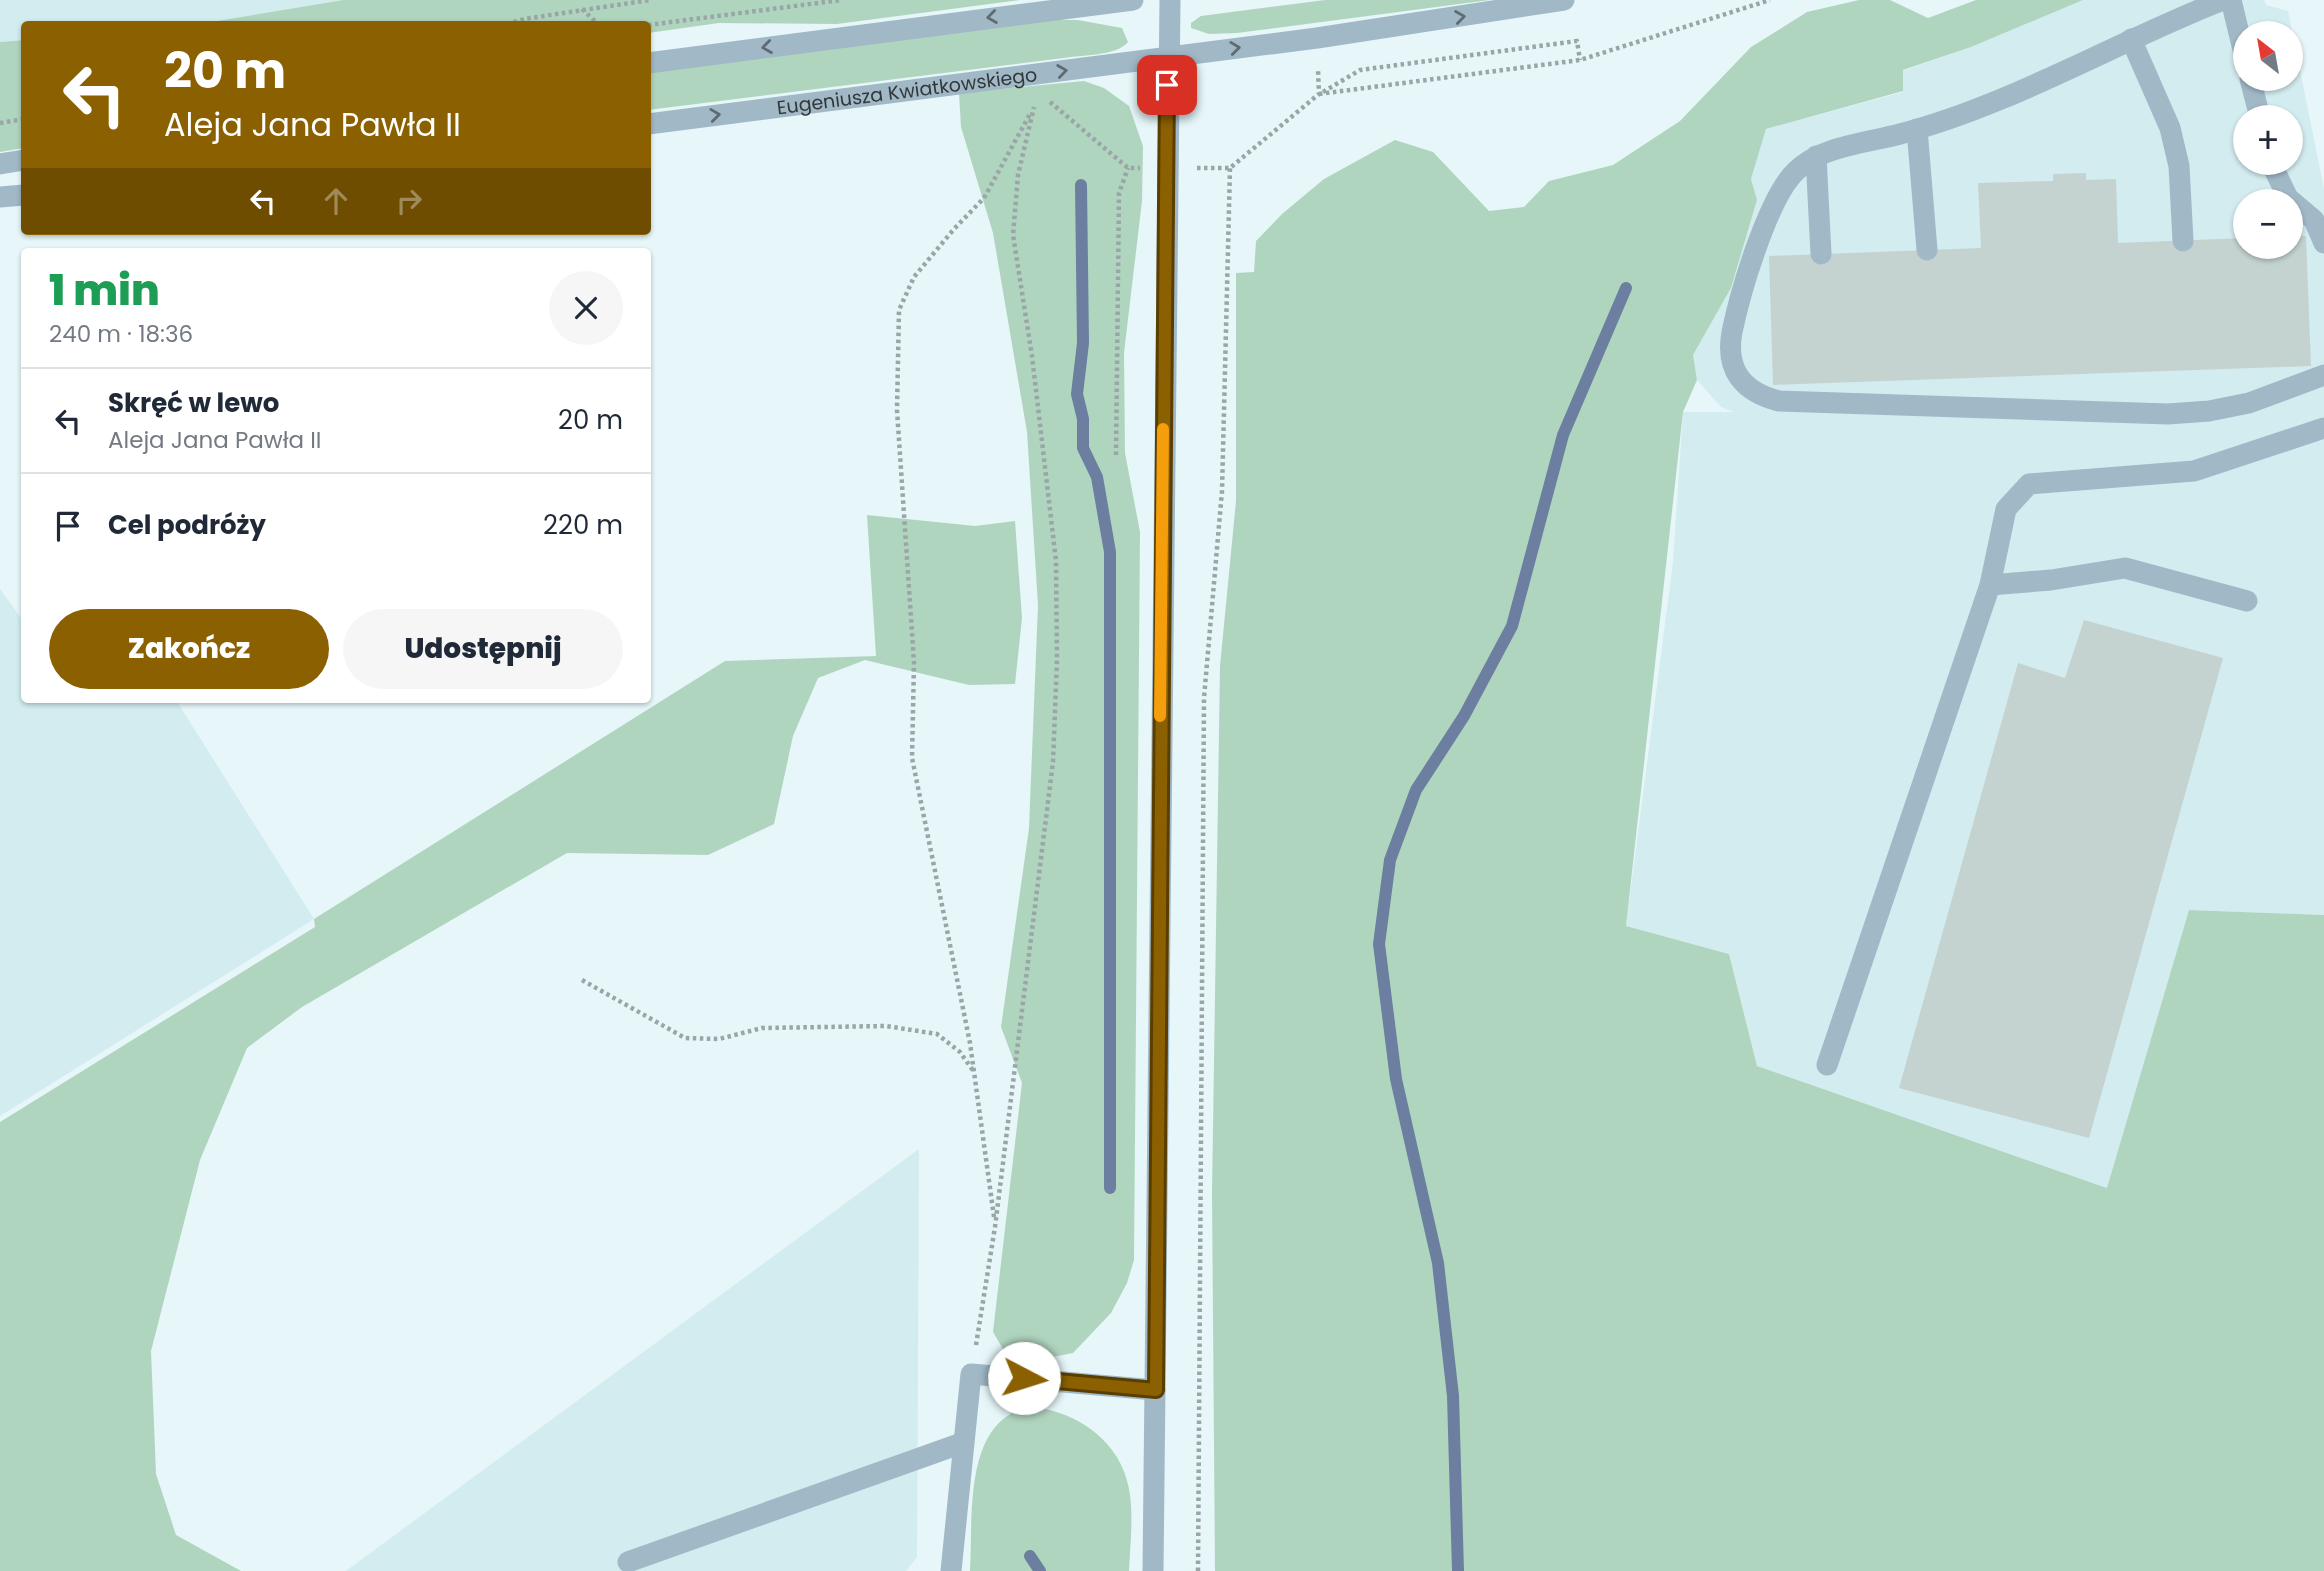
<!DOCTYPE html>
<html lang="pl">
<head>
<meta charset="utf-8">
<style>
	:root { --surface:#fff; --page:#f6f6f7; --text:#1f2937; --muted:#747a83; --line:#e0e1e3; --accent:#8a6000 }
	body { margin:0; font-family:Poppins,sans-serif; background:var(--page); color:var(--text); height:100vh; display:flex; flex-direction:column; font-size:26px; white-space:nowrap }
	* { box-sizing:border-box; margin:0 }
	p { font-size:23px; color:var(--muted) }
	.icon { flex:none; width:38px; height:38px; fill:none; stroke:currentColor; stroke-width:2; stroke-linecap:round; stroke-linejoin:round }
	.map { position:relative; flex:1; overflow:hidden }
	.side { position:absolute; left:21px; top:248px; width:630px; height:455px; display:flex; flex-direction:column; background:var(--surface); border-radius:7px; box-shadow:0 2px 5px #0004 }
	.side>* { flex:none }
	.banner { position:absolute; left:21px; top:21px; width:630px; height:214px; border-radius:7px; box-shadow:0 2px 5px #0004; background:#8a6000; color:#fff; overflow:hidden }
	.needle { width:46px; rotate:329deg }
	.buttons { position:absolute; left:2233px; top:21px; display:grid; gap:14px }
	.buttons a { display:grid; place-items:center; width:70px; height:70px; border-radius:50%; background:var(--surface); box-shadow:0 2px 5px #0004; font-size:35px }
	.pin { position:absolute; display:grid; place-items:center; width:60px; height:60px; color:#fff; margin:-30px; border-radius:14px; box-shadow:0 4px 10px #0006 }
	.me { position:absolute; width:77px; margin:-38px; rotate:95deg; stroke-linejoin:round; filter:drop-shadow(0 0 5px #0008) }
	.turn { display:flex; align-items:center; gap:24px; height:147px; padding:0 28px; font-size:32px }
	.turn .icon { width:91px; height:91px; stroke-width:2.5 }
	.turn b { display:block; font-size:49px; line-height:60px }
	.lanes { display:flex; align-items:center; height:66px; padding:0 28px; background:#0003; justify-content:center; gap:35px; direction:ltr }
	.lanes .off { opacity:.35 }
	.round { display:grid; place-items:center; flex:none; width:74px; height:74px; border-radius:37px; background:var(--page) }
	.headline { display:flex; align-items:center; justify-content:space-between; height:119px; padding:0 28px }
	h1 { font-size:42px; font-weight:800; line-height:52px; color:#1e9e55 }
	.primary-button { display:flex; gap:14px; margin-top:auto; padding:14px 28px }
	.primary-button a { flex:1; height:80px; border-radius:42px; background:var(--accent); color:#fff; font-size:28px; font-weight:800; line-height:80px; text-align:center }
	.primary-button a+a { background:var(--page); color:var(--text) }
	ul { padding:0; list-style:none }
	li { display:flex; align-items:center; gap:21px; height:105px; padding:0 28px; border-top:2px solid var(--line) }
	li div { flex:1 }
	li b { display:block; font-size:26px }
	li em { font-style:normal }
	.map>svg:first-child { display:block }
	.built { fill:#d3ecf0; fill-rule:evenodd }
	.green { fill:#b0d5be }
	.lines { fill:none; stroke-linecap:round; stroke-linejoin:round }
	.stream { stroke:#6c7fa0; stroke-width:12 }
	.building { fill:#c4d3d0 }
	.path { stroke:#99a5a7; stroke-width:4.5; stroke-dasharray:3.5 3.5; stroke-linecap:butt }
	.service { stroke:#a1b8c7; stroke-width:21 }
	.minor { stroke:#a1b8c7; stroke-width:21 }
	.tertiary { stroke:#a1b8c7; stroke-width:21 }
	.oneway { stroke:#5e6b72 }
	.route-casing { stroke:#5a3e00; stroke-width:18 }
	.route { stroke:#8a6000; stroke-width:12 }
	.slow { stroke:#f59e0b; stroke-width:12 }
	.labels { text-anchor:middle; stroke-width:5; stroke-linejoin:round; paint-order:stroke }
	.street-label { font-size:19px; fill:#323839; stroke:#fff }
</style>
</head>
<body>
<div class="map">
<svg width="2324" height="1571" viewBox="0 0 2324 1571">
	<rect width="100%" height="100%" fill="#e6f6f9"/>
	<g class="built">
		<path d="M0 0H343L199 24H24V40L0 42Z"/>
		<path d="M2083 0H2264L2266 5 2288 11 2324 189V915L2189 910 2108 1188 1757 1066 1729 954 1626 926 1673 562 1683 412H1734L1721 407 1697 380 1693 355 1731 288 1757 200 1751 179 1766 129 1903 92V71L1971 47ZM2245 33H2291V79H2245ZM2245 117H2291V163H2245ZM2245 201H2291V247H2245Z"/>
		<path d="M0 589 21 618 24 617V700H176L314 919 0 1116Z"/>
		<path d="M919 1149 917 1557 906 1571H346Z"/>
	</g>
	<g class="green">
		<path d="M343 0H1020L837 24 719 23 648 33V24H199Z"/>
		<path d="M1325 0H1490L1237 33 1209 34 1191 28V23L1201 16Z"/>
		<path d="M1859 0H1890L1928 18 1976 0H2083L1971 47 1903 70V91L1766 129 1751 179 1757 200 1731 288 1693 355 1697 380 1683 412 1626 926 1729 954 1757 1066 2107 1188 2189 910 2324 915V1571H1215L1212 1193 1220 666 1236 501V273L1254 272 1256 241 1282 214 1324 179 1395 140 1433 152 1489 211 1524 207 1549 181 1613 165 1680 121 1751 47 1807 12Z"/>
		<path d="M1053 20H1078L1122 28 1128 42C1117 56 1081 55 1064 58L648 110V72Z"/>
		<path d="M24 40V148L0 152V42Z"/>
		<path d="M1084 81 1104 88 1129 106 1143 146 1142 201 1124 353 1125 453 1140 532 1134 1260 1127 1283 1111 1313 1073 1353 1037 1360 1006 1354 993 1332 1022 1083 1001 1027 1029 828 1038 605 1027 432 993 233 961 127 959 93Z"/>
		<path d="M867 515 975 526 1015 521 1022 618 1015 684 969 685 865 660 818 678 793 736 774 824 708 855 567 853 302 1007 247 1048 200 1160 151 1351 156 1474 176 1535 241 1571H0V1122L315 927 314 919 725 661 876 656Z"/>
		<path d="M1033 1407C1078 1412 1121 1442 1129 1489 1134 1515 1130 1545 1129 1571H970C973 1524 964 1439 1012 1413 1018 1410 1027 1409 1033 1407Z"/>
	</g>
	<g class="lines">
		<g class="stream">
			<path d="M1081 185 1083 343 1077 394 1083 419V448L1097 477 1110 552V1188"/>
			<path d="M1030 1556 1040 1571"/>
			<path d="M1458 1571 1453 1396 1438 1263 1396 1079 1379 944 1390 860 1416 790 1464 716 1512 626 1563 435 1626 288"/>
		</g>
	</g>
	<g class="building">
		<path d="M2086 173V180L2116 179 2118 243 2245 238V247H2291V236H2306L2311 366 1773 385 1769 256 1981 248 1978 183 2053 181V174Z"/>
		<path d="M2084 620 2223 658 2089 1138 1899 1088 2018 663 2065 678Z"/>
	</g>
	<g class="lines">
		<g class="path">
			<path d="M582 9 598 24"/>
			<path d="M507 24 524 19 650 0"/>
			<path d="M648 25 841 0"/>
			<path d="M1323 92 1360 70 1577 41 1580 60"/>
			<path d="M1319 94 1580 60 1770 0"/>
			<path d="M1050 102 1128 168H1140"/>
			<path d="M0 123 24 119"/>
			<path d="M1197 168H1230L1319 94 1318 69"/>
			<path d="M1116 455 1119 193 1128 168"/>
			<path d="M582 980 685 1038 719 1039 762 1028 886 1026 937 1034 960 1052 974 1072"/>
			<path d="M994 1217 970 1043 912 758 914 663 897 410 899 310 914 277 954 229 984 198 1030 114"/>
			<path d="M976 1345 995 1227 1053 762 1057 660 1056 561 1032 356 1013 235 1018 175 1034 107"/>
			<path d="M1198 1571 1204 698 1222 491 1230 168"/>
		</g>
		<g class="service">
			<path d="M2223 0C2116 42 2011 105 1900 134 1867 143 1821 146 1796 171 1768 197 1740 293 1732 332 1725 370 1743 392 1779 401L2168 414 2209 411 2249 403 2324 375"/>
			<path d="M2231 0 2245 58"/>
			<path d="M2131 39 2170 128 2179 166 2183 241"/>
			<path d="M2250 79 2260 117"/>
			<path d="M1917 129 1927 250"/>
			<path d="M1816 156 1821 254"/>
			<path d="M2271 163 2288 198 2314 220 2324 243"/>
			<path d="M1990 585 2051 580 2125 568 2247 601"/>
			<path d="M1827 1065 1990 585 2006 509 2029 484 2194 471 2324 428"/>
			<path d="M628 1562 962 1443"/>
			<path d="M951 1571 971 1374 1155 1390"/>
		</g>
		<g class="minor">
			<path d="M648 63 1133 0"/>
			<path id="s1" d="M648 124 1317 38 1564 0"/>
			<path d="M0 164 24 160"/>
			<path d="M0 197 24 195"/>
		</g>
		<path class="tertiary" d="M1153 1571 1170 0"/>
	</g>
	<defs><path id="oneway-chevron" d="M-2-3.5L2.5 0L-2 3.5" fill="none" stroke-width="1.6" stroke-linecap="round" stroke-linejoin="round" transform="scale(1.75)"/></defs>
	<g class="oneway">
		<use href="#oneway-chevron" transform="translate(992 17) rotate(172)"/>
		<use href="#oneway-chevron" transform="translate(1460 17) rotate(-8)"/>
		<use href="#oneway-chevron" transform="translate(767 47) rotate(172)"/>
		<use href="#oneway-chevron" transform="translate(1235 48) rotate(-7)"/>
		<use href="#oneway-chevron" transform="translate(1062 71) rotate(-8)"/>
		<use href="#oneway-chevron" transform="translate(715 115) rotate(-7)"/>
	</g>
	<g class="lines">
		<g class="route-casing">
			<path id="route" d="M1024 1378 1156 1390 1167 85"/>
		</g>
		<use href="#route" class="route"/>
		<path class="slow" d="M1160 716 1163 429"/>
	</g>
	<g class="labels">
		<g class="street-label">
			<text dy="7" stroke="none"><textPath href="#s1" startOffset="261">Eugeniusza Kwiatkowskiego</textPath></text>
		</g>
	</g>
</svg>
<div class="buttons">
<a><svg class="needle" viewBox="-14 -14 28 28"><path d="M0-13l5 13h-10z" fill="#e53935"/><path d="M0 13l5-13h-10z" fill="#747a83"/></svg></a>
<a>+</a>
<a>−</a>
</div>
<div class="pin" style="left:1167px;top:85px;background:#d93025"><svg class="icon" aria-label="arrive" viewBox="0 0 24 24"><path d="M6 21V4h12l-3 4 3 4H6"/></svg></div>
<svg class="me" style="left:1024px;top:1378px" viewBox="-20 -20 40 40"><circle r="19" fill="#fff"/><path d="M0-13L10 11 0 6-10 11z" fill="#8a6000"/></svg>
<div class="banner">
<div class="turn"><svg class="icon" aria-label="left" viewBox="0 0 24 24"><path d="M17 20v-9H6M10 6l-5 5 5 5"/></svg><div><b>20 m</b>Aleja Jana Pawła II</div></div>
<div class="lanes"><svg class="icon" aria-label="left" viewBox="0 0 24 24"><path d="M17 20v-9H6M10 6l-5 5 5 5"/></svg><svg class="icon off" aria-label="ahead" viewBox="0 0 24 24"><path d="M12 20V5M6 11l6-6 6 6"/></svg><svg class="icon off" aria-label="right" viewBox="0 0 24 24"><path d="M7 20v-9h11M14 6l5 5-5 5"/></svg></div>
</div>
<section class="side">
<div class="headline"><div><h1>1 min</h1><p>240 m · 18:36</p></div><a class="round"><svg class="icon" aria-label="close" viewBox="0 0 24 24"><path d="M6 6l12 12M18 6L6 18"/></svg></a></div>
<ul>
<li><svg class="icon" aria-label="left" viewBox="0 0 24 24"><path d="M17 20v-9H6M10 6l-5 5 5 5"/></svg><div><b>Skręć w lewo</b><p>Aleja Jana Pawła II</p></div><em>20 m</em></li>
<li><svg class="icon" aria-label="arrive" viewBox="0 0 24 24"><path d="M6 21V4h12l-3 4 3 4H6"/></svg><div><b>Cel podróży</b></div><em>220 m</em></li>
</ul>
<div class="primary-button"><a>Zakończ</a><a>Udostępnij</a></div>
</section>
</div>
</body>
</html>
